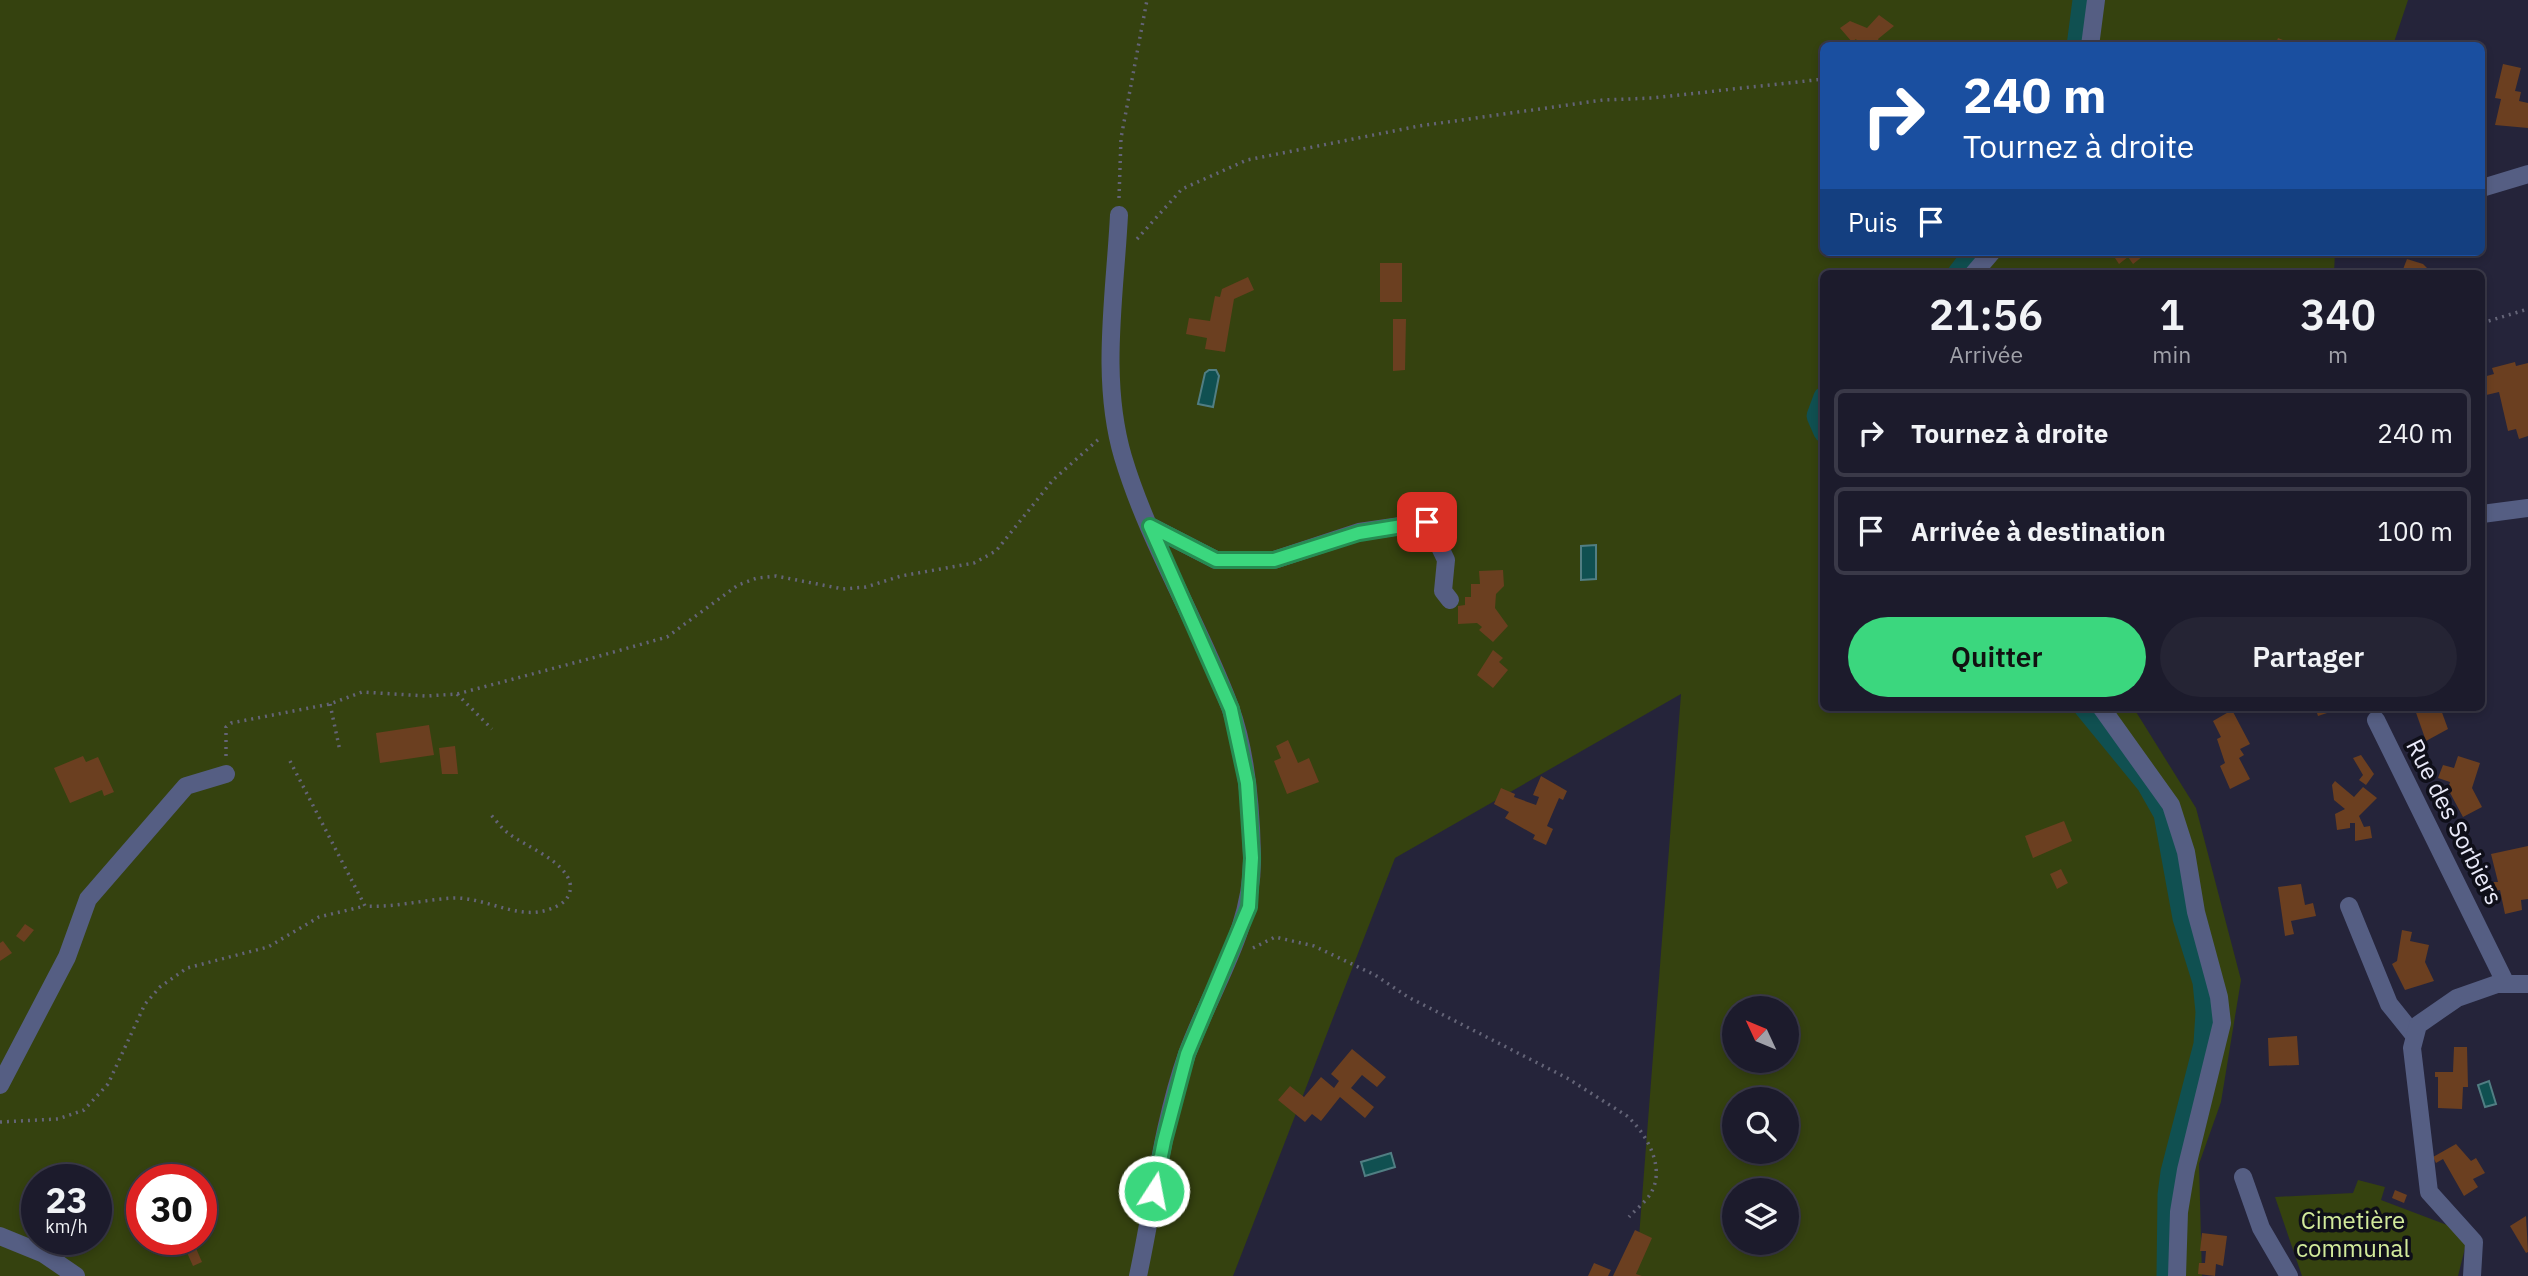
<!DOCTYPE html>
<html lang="fr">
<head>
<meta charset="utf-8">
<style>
	:root { --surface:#1c1b2c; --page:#252434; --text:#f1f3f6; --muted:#a0a1a9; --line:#3a3948; --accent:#3bd77e }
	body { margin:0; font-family:"IBM Plex Sans",sans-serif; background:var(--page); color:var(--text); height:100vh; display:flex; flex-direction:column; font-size:26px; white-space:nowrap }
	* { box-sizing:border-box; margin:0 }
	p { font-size:23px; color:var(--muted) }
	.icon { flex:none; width:38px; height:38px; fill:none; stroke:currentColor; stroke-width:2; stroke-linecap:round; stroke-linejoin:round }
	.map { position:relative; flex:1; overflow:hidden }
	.sheet { position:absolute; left:1820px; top:270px; width:665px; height:441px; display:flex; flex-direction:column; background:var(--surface); border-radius:10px; box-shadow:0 4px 10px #0003,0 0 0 2px var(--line) }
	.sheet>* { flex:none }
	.guide { position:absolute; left:1820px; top:42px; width:665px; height:214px; border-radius:10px; box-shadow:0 4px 10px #0003,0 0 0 2px var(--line); background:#1a4fa0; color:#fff; overflow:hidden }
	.needle { width:46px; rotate:314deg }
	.fabs { position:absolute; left:1722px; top:996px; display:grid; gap:14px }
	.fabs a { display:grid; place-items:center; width:77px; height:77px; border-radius:50%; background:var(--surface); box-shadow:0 4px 10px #0003,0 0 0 2px var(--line); font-size:35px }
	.speed { position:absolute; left:21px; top:1164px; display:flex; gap:14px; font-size:35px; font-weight:700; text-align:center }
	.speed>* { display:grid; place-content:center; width:91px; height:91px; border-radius:50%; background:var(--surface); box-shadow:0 4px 10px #0003,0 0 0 2px var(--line); line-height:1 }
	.speed small { font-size:18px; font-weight:400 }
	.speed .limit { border:10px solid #d22; background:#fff; color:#111 }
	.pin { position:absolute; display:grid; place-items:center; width:60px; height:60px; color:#fff; margin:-30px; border-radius:14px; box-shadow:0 4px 10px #0006 }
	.me { position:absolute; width:77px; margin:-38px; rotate:11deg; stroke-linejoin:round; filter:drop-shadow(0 0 5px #0008) }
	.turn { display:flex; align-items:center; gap:24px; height:147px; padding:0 28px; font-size:32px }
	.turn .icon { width:91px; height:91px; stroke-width:2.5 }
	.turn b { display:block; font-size:49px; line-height:60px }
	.then { display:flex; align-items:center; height:66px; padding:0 28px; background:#0003; gap:14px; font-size:26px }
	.eta { display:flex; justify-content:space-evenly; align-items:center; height:119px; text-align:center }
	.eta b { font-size:42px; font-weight:600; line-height:49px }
	.button { display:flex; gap:14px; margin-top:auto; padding:14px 28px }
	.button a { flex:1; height:80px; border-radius:42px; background:var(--accent); color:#111; font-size:28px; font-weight:600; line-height:80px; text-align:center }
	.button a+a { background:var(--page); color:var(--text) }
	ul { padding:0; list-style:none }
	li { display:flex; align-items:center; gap:21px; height:88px; margin:0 14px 10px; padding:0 14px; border:4px solid var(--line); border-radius:10px }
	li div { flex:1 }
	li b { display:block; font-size:26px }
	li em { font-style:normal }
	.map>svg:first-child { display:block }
	.green { fill:#35420f; fill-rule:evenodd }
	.water { fill:#105051; stroke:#517e83; stroke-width:2 }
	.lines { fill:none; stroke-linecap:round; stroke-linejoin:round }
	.canal { stroke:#105051; stroke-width:21 }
	.building { fill:#6b3f20 }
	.path { stroke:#646477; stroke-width:3.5; stroke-dasharray:2 5; stroke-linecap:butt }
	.minor { stroke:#555e83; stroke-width:18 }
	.route-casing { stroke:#268c52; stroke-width:18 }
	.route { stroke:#3bd77e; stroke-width:12 }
	.labels { text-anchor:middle; stroke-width:7; stroke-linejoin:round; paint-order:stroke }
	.street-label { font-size:24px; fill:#eaeaf9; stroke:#0f0f19 }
	.park-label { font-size:24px; fill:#d2ea9b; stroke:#0f0f19 }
</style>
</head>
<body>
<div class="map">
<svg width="2528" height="1276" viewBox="0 0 2528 1276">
	<rect width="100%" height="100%" fill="#25243a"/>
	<g class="green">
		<path d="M0 0H2408L2393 45 1824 46V252H2335L2334 273H1824V707H2133L2196 808 2241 980 2221 1102 2199 1164 2202 1276H1636L1681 694 1395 858 1233 1276H0ZM1734 1008H1787V1060H1734ZM1734 1099H1787V1152H1734ZM37 1180H96V1239H37ZM142 1180H201V1239H142ZM1734 1190H1787V1242H1734Z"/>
		<path d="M2358 1180 2385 1187 2381 1200 2447 1225 2466 1244 2458 1276H2302L2275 1197 2353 1193Z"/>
	</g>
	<g class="water">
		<path d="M1209 370H1216L1219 376 1213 407 1198 404 1205 373Z"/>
		<path d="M1596 545V579L1581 580V546Z"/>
		<path d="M2489 1081 2496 1104 2485 1107 2478 1085Z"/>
		<path d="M1391 1153 1395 1167 1365 1176 1361 1162Z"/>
	</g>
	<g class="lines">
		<g class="canal">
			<path d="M2077 46 2083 0"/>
			<path d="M1958 273 1974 252"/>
			<path d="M1824 397 1817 416 1824 432"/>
			<path d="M2084 707 2147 784 2164 814 2183 918 2203 982 2206 1012 2204 1044 2171 1172 2168 1195 2167 1276"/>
		</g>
	</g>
	<g class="building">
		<path d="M1879 15 1894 26 1878 39 1882 46H1860L1856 39 1852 42 1840 28 1850 21 1867 28Z"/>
		<path d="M2278 38 2296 45V46H2275Z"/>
		<path d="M2503 64 2521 68 2515 91 2521 92 2519 101 2528 103V128L2495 125 2501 99 2495 98Z"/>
		<path d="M2111 252H2139L2142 257 2133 264 2128 257 2119 264Z"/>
		<path d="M2407 259 2423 264 2429 270 2426 273 2402 272Z"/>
		<rect x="1380" y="263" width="22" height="39"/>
		<path d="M1248 277 1254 290 1234 299 1225 352 1205 349 1207 338 1186 334 1189 318 1210 321 1215 296 1220 297 1222 289Z"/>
		<path d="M1393 319H1406L1405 370 1393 371Z"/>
		<path d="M2515 362 2516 366 2528 363V436L2519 439 2516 429 2508 431 2499 392 2482 396 2483 377 2494 374 2492 368Z"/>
		<path d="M1503 570 1504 586 1496 594 1495 608 1508 626 1493 642 1479 630 1482 627 1477 623 1458 624V606L1465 605V597H1471V584H1480L1479 571Z"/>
		<path d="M1493 650 1503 658 1499 662 1508 670 1493 688 1477 675Z"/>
		<path d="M2315 707 2325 708 2327 713 2318 716Z"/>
		<path d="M2414 707H2440L2448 729 2426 741Z"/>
		<path d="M2232 710 2250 744 2240 749 2244 755 2239 758 2250 779 2230 789 2220 766 2225 763 2217 739 2221 737 2213 721Z"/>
		<path d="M429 725 434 755 380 763 376 733Z"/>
		<path d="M1288 740 1298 763 1309 758 1319 782 1287 794 1274 761 1281 758 1276 746Z"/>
		<path d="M455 746 458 774H442L439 748Z"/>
		<path d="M2361 755 2374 774 2366 785 2359 780 2363 775 2353 758Z"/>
		<path d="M83 756 86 762 98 757 114 792 104 796 102 790 70 803 54 768Z"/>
		<path d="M2458 756 2480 763 2472 788 2482 807 2463 817 2448 789 2450 782 2438 778 2443 765 2454 768Z"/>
		<path d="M1541 776 1567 791 1563 800 1559 798 1547 826 1553 829 1546 845 1533 839 1535 835 1505 818 1509 812 1494 804 1501 788 1515 794 1514 797 1536 805 1539 797 1533 795Z"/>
		<path d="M2335 781 2354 797 2363 787 2377 798 2359 816 2364 827 2370 826 2372 838 2355 841V823H2350V828L2337 830 2335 814 2345 809 2334 800 2332 785Z"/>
		<path d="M2064 821 2072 841 2033 858 2025 836Z"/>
		<path d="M2528 846V899L2521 900 2522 910 2505 914 2500 890 2495 891 2493 882H2498L2491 854Z"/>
		<path d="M2061 869 2068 883 2057 889 2050 874Z"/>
		<path d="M2301 884 2305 905 2313 903 2316 916 2291 921 2294 934 2285 936 2278 887Z"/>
		<path d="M25 924 34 930 24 942 16 936Z"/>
		<path d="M2402 930 2412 932 2410 941 2429 945 2425 962 2434 981 2405 990 2392 964 2397 961Z"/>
		<path d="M3 941 12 953 0 961V943Z"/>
		<path d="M2297 1036 2299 1065 2269 1066 2268 1038Z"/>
		<path d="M2454 1047H2467L2468 1087H2463L2462 1109 2438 1108V1077H2435V1072H2453Z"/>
		<path d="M1352 1049 1386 1077 1377 1087 1362 1075 1351 1088 1374 1107 1365 1118 1340 1097 1321 1121 1312 1114 1305 1122 1278 1100 1290 1086 1304 1097 1321 1077 1334 1088 1339 1081 1331 1074Z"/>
		<path d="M2456 1144 2471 1161 2476 1158 2485 1173 2473 1179 2478 1187 2464 1196 2443 1159 2436 1163 2433 1157Z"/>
		<path d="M2395 1190 2407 1195 2404 1203 2392 1198Z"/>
		<path d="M2526 1216 2528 1252 2526 1253 2510 1226Z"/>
		<path d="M1635 1230 1652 1238 1636 1274 1642 1276H1613Z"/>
		<path d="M2202 1233 2227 1236 2223 1266 2216 1264 2215 1276 2198 1274 2199 1263H2205L2206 1251H2200Z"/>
		<path d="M189 1244 190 1248 195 1246 202 1262 193 1266 184 1246Z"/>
		<path d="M1594 1263 1611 1270 1608 1276H1588Z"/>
	</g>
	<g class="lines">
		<g class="path">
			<path d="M1119 198 1121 138 1147 0"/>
			<path d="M1137 239 1182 189 1247 160 1419 126 1603 100 1652 98 1824 79"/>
			<path d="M2482 323 2528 309"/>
			<path d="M457 694 492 729"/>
			<path d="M330 704 340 751"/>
			<path d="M226 756V727L231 723 330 704 362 692 426 696 457 694 596 657 667 637 738 585 757 578 776 576 843 589 866 587 901 576 974 563 996 551 1053 480 1100 438"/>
			<path d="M290 761 365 906C395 908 425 899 455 898 491 898 524 925 559 905 567 901 572 892 570 883 564 860 526 847 508 833 501 828 496 820 490 814"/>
			<path d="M1253 948 1275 937 1314 946 1375 975 1408 997 1567 1078 1627 1116C1646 1133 1665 1166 1652 1191 1648 1200 1636 1209 1629 1217"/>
			<path d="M0 1122 58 1119 84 1110 108 1084 145 1004 160 987 187 968 268 947 319 917 365 906"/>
		</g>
		<g class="minor">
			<path d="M2090 46 2096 0"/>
			<path d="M2482 188 2528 174"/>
			<path d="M1119 215C1115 295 1100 379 1123 457 1149 544 1199 623 1230 707 1247 753 1251 807 1252 855 1254 928 1211 988 1187 1054 1162 1125 1154 1202 1138 1276"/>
			<path d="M1974 273 1992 252"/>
			<path d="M2482 514 2528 508"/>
			<path d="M1150 526 1216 560H1274L1359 532 1428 522 1446 560 1443 591 1450 600"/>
			<path d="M2101 707 2171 805 2186 852 2196 912 2219 997 2222 1023 2186 1170 2179 1212 2177 1276"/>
			<path d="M2376 720 2506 984"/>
			<path d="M2349 906 2389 1004 2414 1035"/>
			<path d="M0 1085 67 957 88 899 186 786 226 774"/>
			<path d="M2243 1177 2261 1228 2289 1276"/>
			<path d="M0 1236 44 1254 76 1276"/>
			<path d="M2472 1276 2474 1242 2429 1192 2412 1048 2418 1025 2457 998 2497 984H2528"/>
		</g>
	</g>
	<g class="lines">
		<g class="route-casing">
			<path id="route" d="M1154 1191 1164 1141 1187 1054 1249 907 1252 858 1247 783 1231 709 1150 526 1216 560H1274L1359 533 1427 522"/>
		</g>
		<use href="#route" class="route"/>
	</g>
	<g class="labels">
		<g class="street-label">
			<text transform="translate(2454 822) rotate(63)" y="8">Rue des Sorbiers</text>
		</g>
		<g class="park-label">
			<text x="2353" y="1229">Cimetière<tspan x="2353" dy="28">communal</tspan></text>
		</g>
	</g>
</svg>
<div class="fabs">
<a><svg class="needle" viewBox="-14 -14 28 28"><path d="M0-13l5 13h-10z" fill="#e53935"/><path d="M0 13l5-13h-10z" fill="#a0a1a9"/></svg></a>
<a><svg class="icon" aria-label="search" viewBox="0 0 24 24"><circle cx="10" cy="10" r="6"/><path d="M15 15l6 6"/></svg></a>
<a><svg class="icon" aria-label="layers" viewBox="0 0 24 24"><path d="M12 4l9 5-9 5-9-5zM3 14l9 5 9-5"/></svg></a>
</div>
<div class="speed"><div>23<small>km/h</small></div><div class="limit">30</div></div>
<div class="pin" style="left:1427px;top:522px;background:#d93025"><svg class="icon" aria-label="arrive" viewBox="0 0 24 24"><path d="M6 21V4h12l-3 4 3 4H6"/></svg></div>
<svg class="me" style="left:1154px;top:1191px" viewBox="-20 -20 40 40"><circle r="17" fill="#3bd77e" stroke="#fff" stroke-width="3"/><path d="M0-11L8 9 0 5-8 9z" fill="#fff"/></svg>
<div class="guide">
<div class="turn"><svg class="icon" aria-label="right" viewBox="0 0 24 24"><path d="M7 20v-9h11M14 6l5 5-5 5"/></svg><div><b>240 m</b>Tournez à droite</div></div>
<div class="then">Puis<svg class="icon" aria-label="arrive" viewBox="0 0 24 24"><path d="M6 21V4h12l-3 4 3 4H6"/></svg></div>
</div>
<section class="sheet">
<div class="eta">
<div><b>21:56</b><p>Arrivée</p></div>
<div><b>1</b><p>min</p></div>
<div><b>340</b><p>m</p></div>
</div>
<ul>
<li><svg class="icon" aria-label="right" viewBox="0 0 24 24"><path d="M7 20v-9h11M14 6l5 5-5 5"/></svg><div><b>Tournez à droite</b></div><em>240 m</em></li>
<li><svg class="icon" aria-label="arrive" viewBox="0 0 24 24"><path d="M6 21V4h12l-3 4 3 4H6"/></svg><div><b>Arrivée à destination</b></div><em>100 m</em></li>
</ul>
<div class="button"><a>Quitter</a><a>Partager</a></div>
</section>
</div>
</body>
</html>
